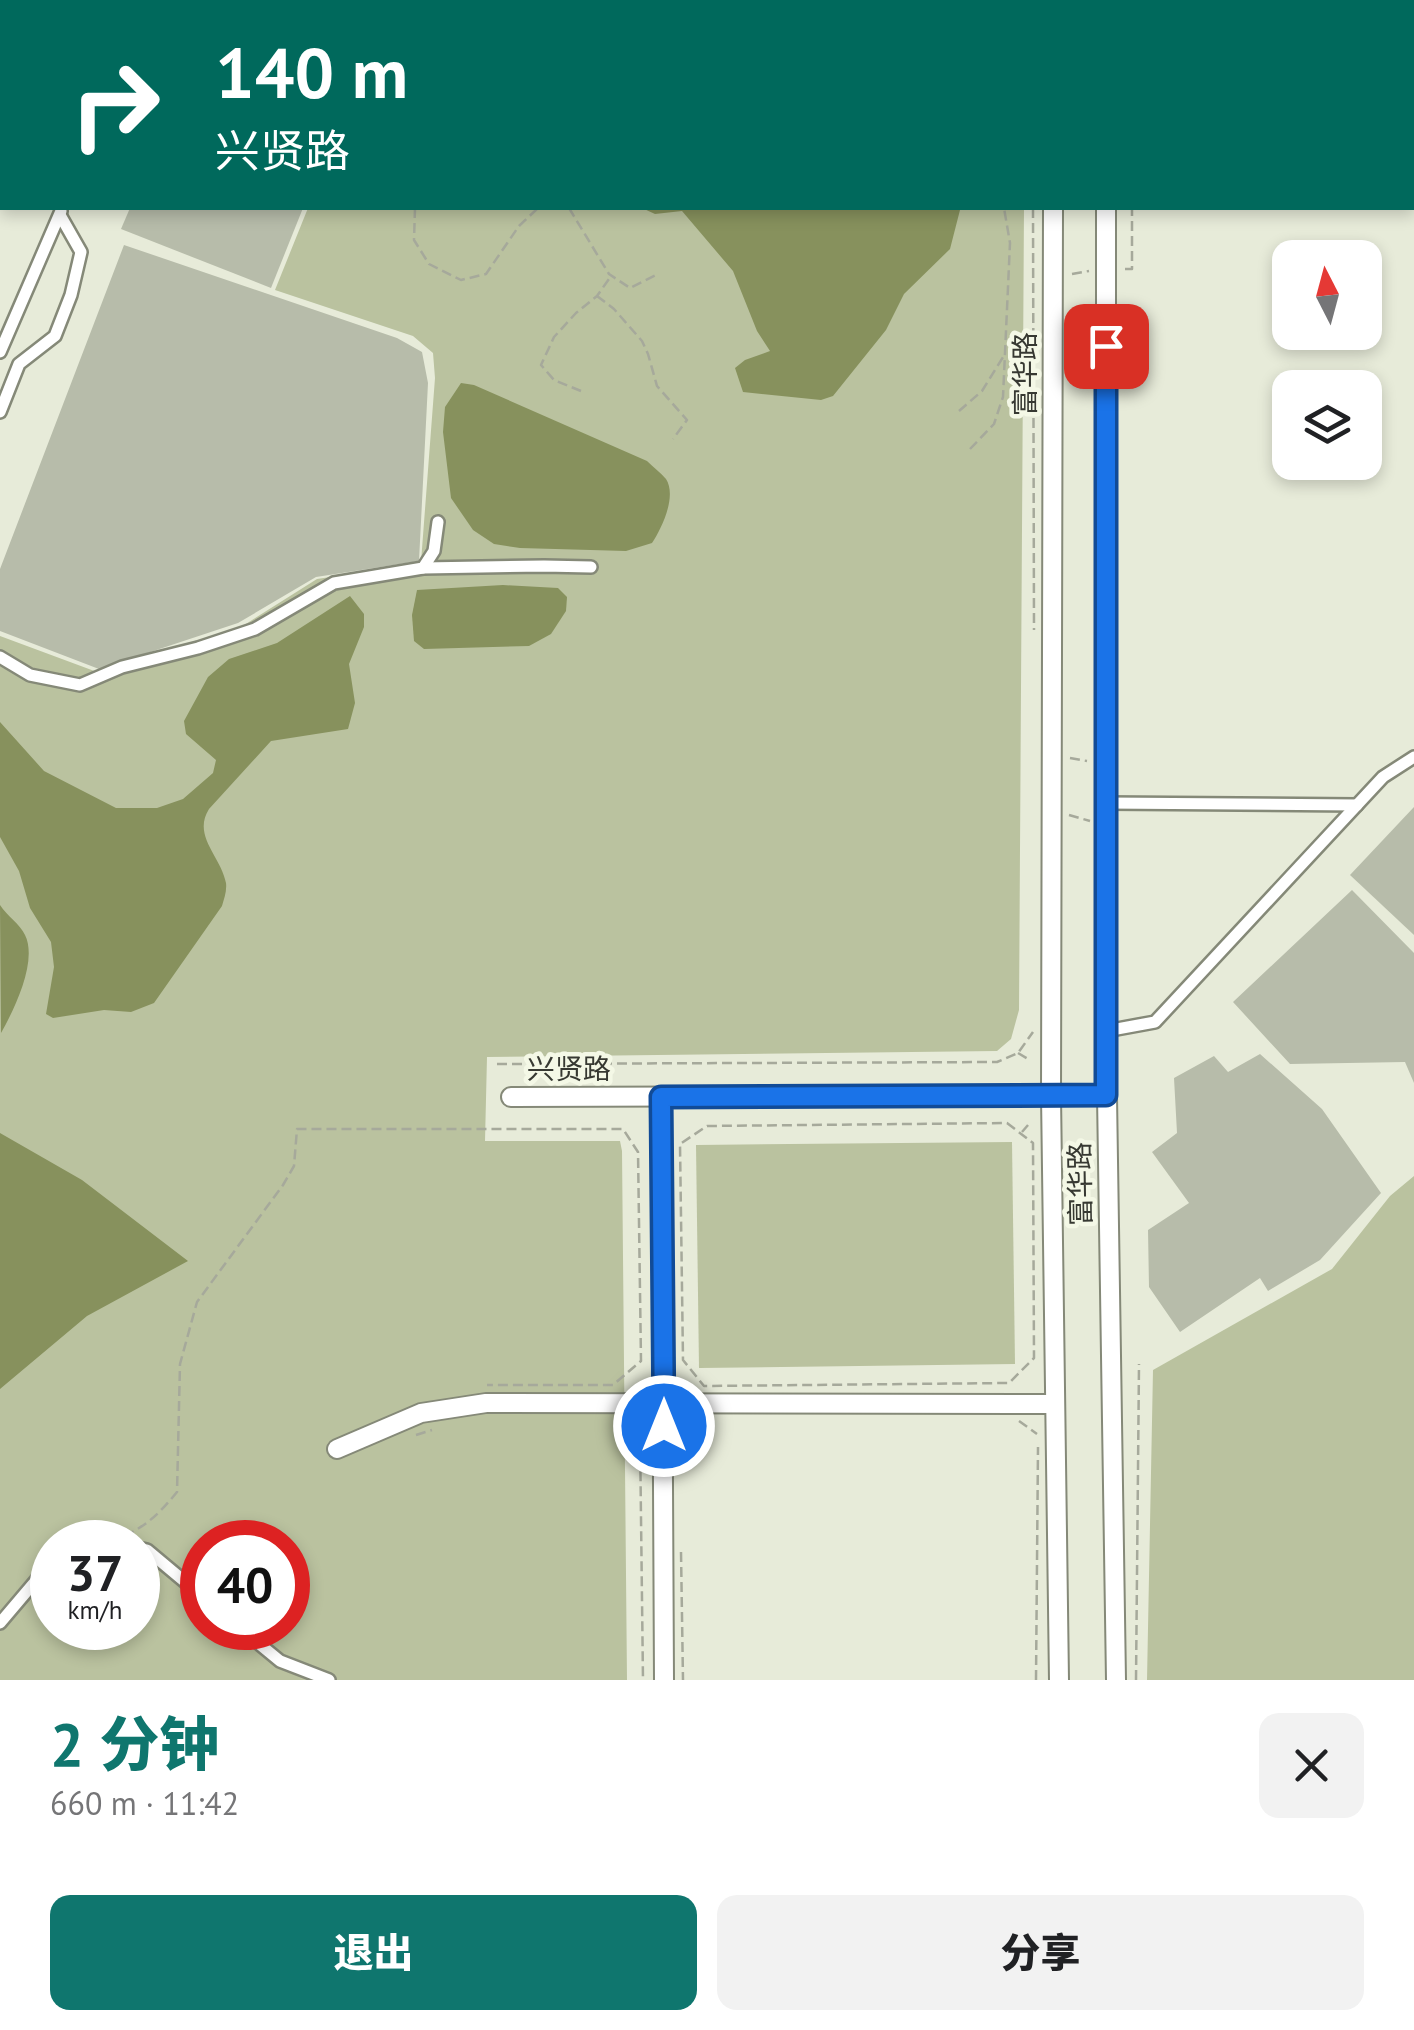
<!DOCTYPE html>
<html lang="zh">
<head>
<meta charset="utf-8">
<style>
	:root { --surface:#fff; --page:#f2f2f2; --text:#202124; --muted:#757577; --accent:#0f766e }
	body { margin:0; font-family:"PT Sans","Noto Sans SC",sans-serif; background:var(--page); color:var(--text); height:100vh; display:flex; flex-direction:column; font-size:38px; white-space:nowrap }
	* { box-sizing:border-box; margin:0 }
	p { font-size:32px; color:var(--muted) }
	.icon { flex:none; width:55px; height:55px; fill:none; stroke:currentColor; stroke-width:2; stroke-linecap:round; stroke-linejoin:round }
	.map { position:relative; height:1680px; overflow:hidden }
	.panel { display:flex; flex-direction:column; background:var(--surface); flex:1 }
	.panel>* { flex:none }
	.hud { position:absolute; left:0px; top:0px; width:1415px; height:210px; box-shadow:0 5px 15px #0003; background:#00695c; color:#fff; overflow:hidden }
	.needle { width:65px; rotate:354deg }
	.fabs { position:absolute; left:1272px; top:240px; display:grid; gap:20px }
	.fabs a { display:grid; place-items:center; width:110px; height:110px; border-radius:20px; background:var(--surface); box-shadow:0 5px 15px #0003; font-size:50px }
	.speed { position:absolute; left:30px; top:1520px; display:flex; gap:20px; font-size:50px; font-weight:700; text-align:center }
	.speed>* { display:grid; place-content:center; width:130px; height:130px; border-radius:50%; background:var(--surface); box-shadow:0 5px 15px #0003; line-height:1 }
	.speed small { font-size:25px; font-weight:400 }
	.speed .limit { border:15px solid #d22; background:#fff; color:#111 }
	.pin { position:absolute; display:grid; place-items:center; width:85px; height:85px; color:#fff; margin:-42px; border-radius:20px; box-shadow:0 5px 15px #0006 }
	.me { position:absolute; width:110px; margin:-55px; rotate:0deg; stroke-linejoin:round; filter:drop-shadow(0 0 8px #0008) }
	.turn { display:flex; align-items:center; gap:35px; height:210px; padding:0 50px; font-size:45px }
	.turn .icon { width:130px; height:130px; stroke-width:2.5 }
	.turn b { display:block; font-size:70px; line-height:85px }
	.round { display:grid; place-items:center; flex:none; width:105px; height:105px; border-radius:20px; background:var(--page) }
	.headline { display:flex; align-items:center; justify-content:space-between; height:170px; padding:0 50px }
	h1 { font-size:60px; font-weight:800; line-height:75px; color:var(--accent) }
	.button { display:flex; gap:20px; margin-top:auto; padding:20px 50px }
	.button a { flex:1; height:115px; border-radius:20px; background:var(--accent); color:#fff; font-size:40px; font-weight:800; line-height:115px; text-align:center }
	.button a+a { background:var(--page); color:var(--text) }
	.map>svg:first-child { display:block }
	.green { fill:#bac29f; fill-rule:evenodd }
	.water { fill:#87915d }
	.building { fill:#b7bcaa }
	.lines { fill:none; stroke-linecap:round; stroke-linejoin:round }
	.street-casing { stroke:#858978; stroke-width:16 }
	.secondary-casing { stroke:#858978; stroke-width:22 }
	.path { stroke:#a6a99b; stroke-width:2.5; stroke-dasharray:10 5; stroke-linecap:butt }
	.street { stroke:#fff; stroke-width:11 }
	.secondary { stroke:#fff; stroke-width:18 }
	.route-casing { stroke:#114b97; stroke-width:25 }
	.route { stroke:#1a73e8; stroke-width:18 }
	.labels { text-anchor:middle; stroke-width:9; stroke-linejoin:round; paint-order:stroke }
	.street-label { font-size:28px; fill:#373932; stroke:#f4f8e6 }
</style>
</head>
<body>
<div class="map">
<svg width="1414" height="1680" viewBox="0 0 1414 1680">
	<rect width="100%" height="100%" fill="#e7ebd9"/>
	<g class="green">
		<path d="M249 0H1025V2H245Z"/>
		<path d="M308 208H1024L1019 1010 1011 1039 997 1051 487 1057 485 1141H620L622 1151 627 1680H0V636L97 672 238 629 317 579 418 564 421 562 435 378 433 353 413 336 275 290ZM52 1542H138V1628H52ZM202 1542H288V1628H202Z"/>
		<path d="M1012 1142 1015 1364 699 1368 696 1145Z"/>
		<path d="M1414 1176V1680H1147L1153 1370 1332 1269 1390 1196Z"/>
	</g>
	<g class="water">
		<path d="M283 0H522L521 2H283Z"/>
		<path d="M632 0H793L790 2H638Z"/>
		<path d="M642 208H959L960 210 950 249 904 294 886 330 833 396 821 400 743 392 735 368 745 360 770 351 757 331 733 271 682 211 655 214Z"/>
		<path d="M461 383 474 385 647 461C653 467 661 473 666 479 677 496 662 528 652 543L626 551 520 548 494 544 473 530 451 498 443 432 445 407Z"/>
		<path d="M503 585 558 588 567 597 566 611 551 634 529 646 424 649 414 641 412 615 417 590Z"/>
		<path d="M350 596 364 614V627L349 664 355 703 348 729 271 741 209 809C192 836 221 856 226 883 227 891 224 899 222 906L154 1003 131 1012 104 1010 53 1018 46 1014 54 967 51 942 30 908 19 871 0 837V722L44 771 116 808H157L183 799 213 773 216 760 186 734 184 721 208 677 229 659 277 643Z"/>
		<path d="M0 905C7 916 20 924 25 935 38 961 14 1010 1 1033Z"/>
		<path d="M0 1133 82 1180 188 1261 87 1316 0 1389Z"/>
	</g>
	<g class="building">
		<path d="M130 208H303L271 288 121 229Z"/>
		<path d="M124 245 397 338 422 352 428 383 419 561 316 577 238 623 99 669 0 631V569Z"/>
		<path d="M1414 807V935L1350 875Z"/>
		<path d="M1352 890 1414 953V1083L1405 1062 1290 1064 1233 1002Z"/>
		<path d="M1260 1054 1322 1109 1381 1193 1320 1260 1268 1291 1260 1278 1180 1332 1149 1287 1148 1230 1189 1203 1152 1152 1177 1133 1174 1078 1214 1056 1228 1072Z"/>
	</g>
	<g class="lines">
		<g class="street-casing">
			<g id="street">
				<path d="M147 2 148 0"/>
				<path d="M0 352 61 211"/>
				<path d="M0 412 19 364 55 336 71 295 81 252 60 215"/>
				<path d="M423 568 544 566 591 567"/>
				<path d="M0 657 30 675 80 685 122 667 198 648 255 629 334 583 423 568 434 551 438 522"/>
				<path d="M1106 803 1357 805"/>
				<path d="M1106 1031 1155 1022 1383 777 1414 757"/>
				<path d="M138 1548 147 1550 202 1596"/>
				<path d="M0 1623 39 1577 52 1569"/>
				<path d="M240 1628 280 1661 329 1680"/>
			</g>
		</g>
		<g class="secondary-casing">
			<g id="secondary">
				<path d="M1053 2V0"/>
				<path d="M1106 2V0"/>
				<path d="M1053 208 1051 1096 1059 1680"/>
				<path d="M1106 208V1031L1116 1680"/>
				<path d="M511 1097 1106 1095"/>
				<path d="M661 1097 664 1680"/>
				<path d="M337 1449 421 1413 486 1403 1054 1404"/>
			</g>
		</g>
		<g class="path">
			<path d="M992 0V2"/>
			<path d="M1032 0V2"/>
			<path d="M1132 0V2"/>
			<path d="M871 2 873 0"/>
			<path d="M415 208 414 240 429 264 461 280 486 274 519 226 538 208"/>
			<path d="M569 208 609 274 630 288 658 274"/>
			<path d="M1033 208 1034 630"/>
			<path d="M1125 269H1132V208"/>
			<path d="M1072 274 1089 271"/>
			<path d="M597 296 614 309 642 341 648 354 657 386 687 420 673 439"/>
			<path d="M581 391 554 380 541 365 554 337 576 313 597 296 611 276"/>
			<path d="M959 411 982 391 1005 354"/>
			<path d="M970 449 994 424 1003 397 1010 243 1004 208"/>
			<path d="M1070 758 1087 761"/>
			<path d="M1069 815 1090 821"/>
			<path d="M1018 1053 1028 1059"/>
			<path d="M497 1064 997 1062 1018 1053 1033 1032"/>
			<path d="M1007 1123 1033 1143 1034 1358 1009 1383 704 1386 683 1360 680 1144 707 1126Z"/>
			<path d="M1022 1132 1028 1125"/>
			<path d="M621 1420 640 1436 643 1680"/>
			<path d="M1019 1421 1037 1434"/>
			<path d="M416 1435 432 1430"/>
			<path d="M681 1439 695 1422"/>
			<path d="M111 1542C142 1529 155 1519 177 1492L180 1364 197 1302 283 1185 294 1166 297 1129H623L638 1152 641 1361 613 1385H487"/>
			<path d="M681 1552 683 1680"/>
			<path d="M1036 1680 1038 1447"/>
			<path d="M1136 1680 1139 1364"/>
		</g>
		<use href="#street" class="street"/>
		<use href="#secondary" class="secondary"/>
	</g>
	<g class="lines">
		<g class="route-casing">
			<path id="route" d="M664 1426 661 1097 1106 1095V346"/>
		</g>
		<use href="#route" class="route"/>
	</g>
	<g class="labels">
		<g class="street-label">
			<text transform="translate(1025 374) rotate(-90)" y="10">富华路</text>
			<text x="569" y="1079">兴贤路</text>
			<text transform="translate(1080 1184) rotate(-91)" y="10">富华路</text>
		</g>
	</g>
</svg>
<div class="fabs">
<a><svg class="needle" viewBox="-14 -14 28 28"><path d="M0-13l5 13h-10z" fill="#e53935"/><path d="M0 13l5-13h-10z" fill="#757577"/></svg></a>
<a><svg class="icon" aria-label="layers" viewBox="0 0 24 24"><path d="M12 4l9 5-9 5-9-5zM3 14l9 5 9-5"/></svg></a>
</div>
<div class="speed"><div>37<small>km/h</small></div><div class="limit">40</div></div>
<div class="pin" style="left:1106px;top:346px;background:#d93025"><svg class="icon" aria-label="arrive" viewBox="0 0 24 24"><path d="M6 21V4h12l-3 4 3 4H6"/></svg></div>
<svg class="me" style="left:664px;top:1426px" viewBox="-20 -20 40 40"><circle r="17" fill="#1a73e8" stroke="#fff" stroke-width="3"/><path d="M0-11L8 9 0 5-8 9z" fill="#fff"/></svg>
<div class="hud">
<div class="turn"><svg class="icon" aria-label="right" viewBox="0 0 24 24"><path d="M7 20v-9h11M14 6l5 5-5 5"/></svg><div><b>140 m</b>兴贤路</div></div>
</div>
</div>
<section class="panel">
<div class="headline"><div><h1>2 分钟</h1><p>660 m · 11:42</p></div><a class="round"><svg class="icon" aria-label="close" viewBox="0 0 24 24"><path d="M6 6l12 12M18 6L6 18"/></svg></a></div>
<div class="button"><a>退出</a><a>分享</a></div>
</section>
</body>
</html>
